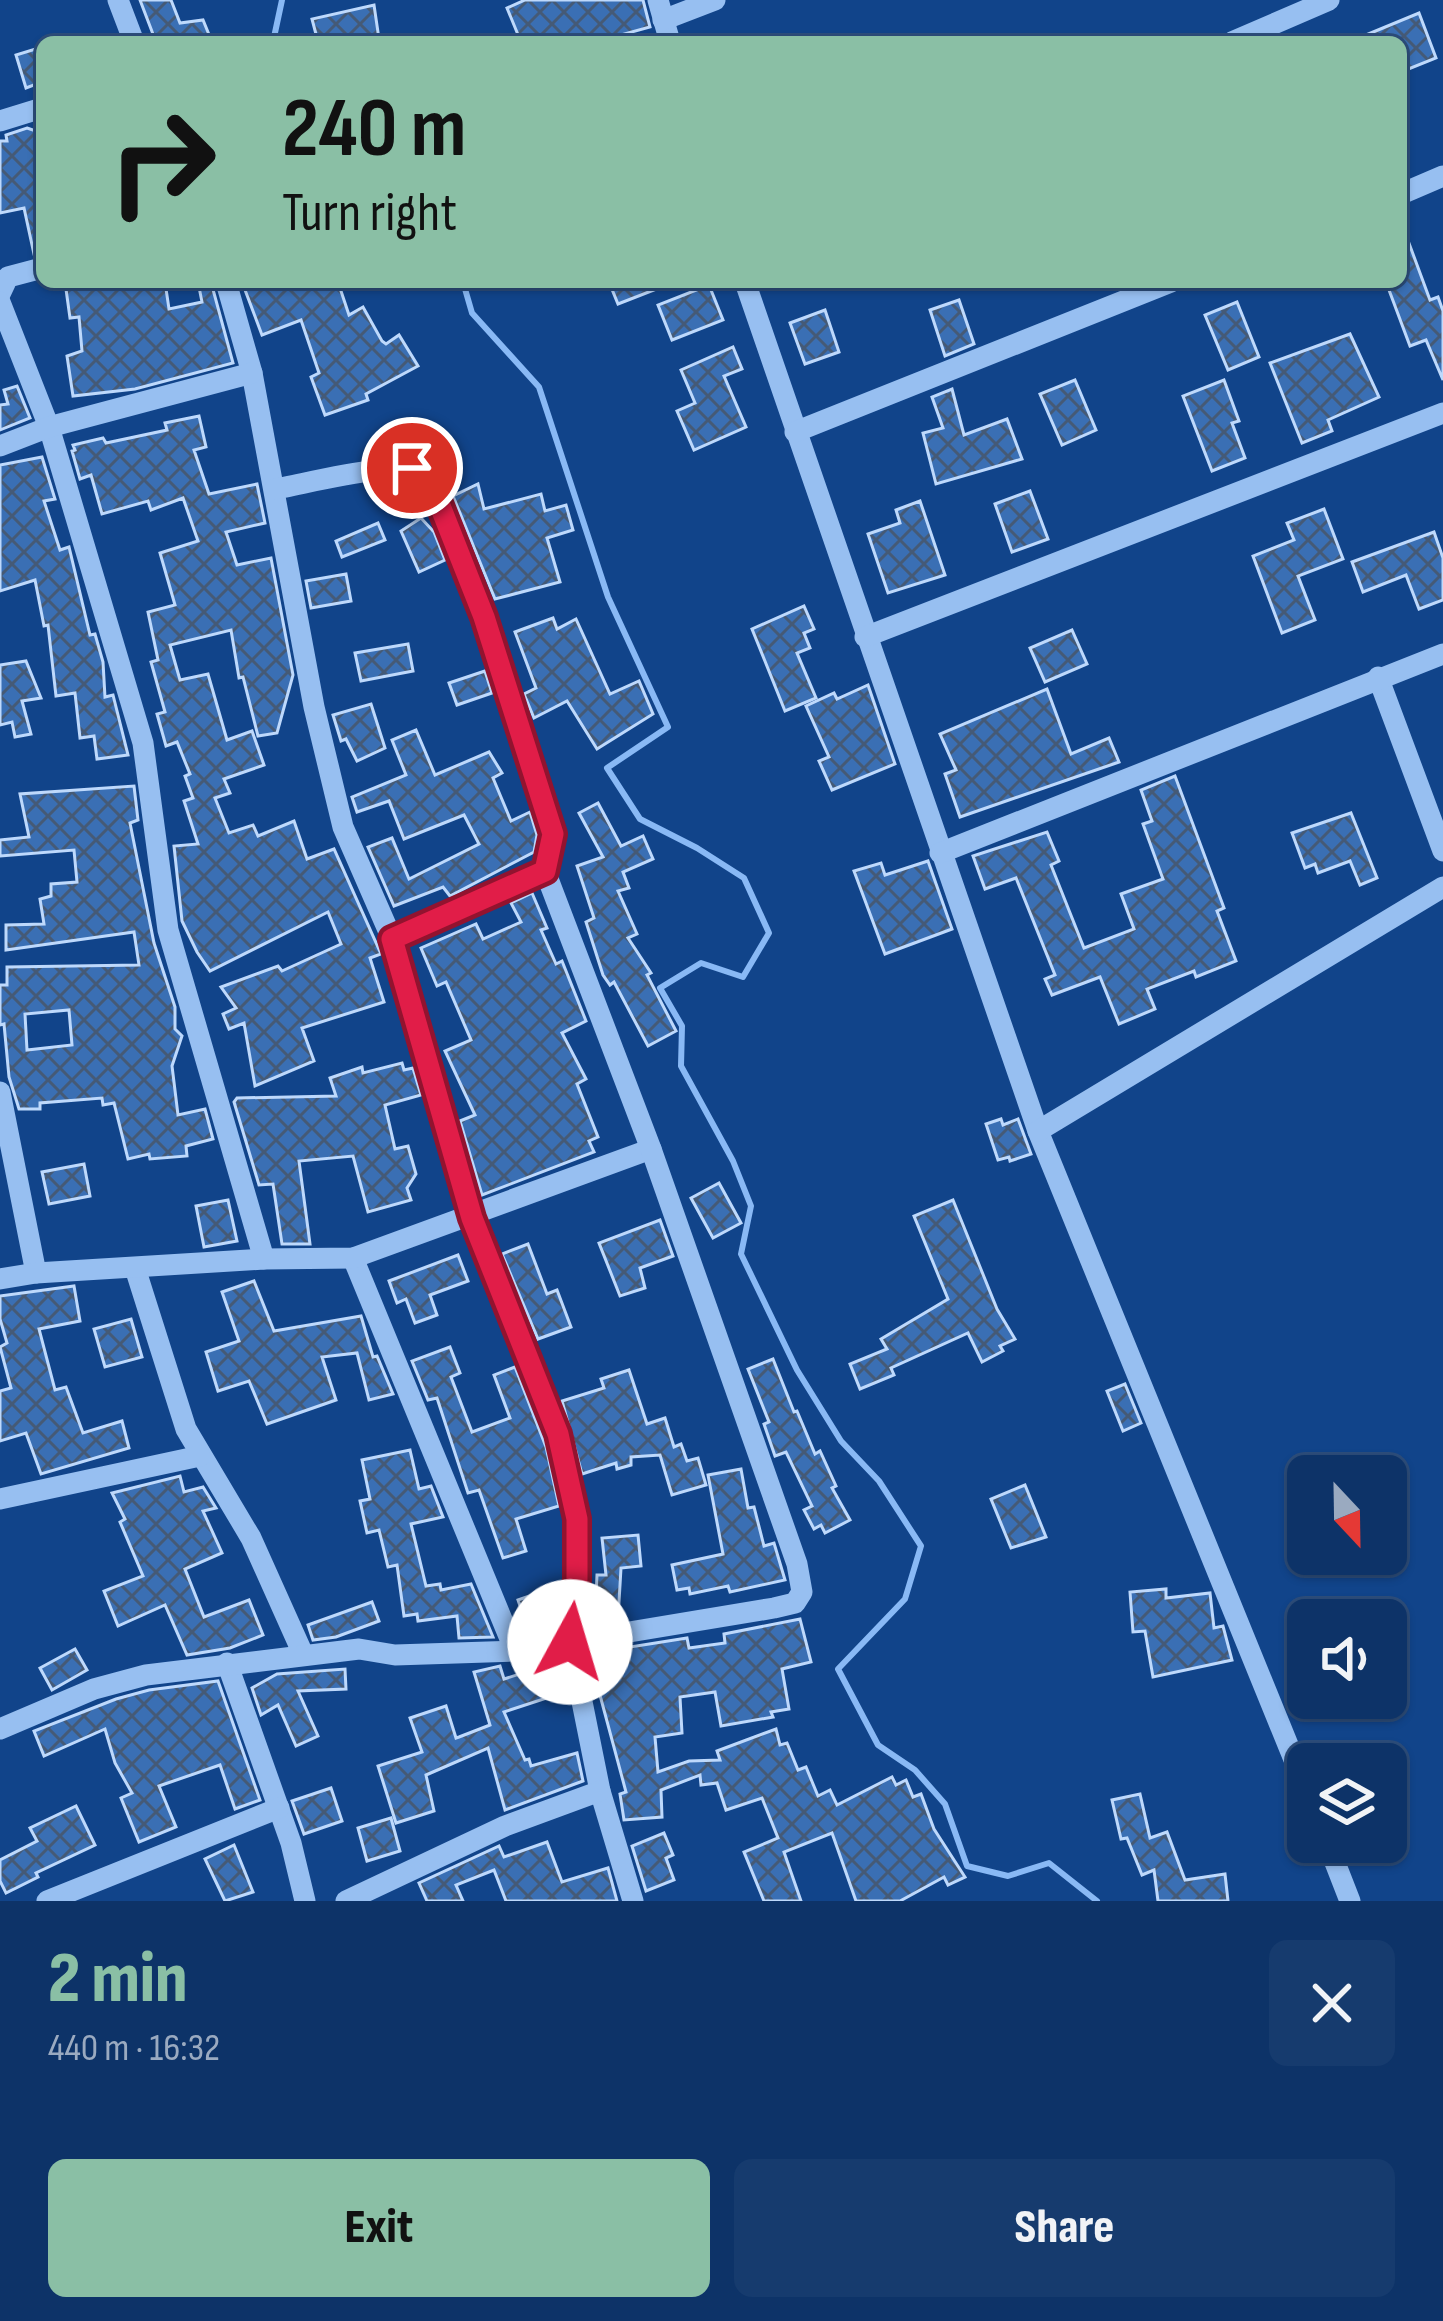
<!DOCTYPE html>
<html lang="en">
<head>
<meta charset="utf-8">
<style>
	:root { --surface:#0d3368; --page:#163b6e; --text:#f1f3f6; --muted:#9aaac0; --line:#2d4e7c; --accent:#8abfa5 }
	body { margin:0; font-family:"Sofia Sans Condensed",sans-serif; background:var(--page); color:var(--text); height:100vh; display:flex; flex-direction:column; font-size:45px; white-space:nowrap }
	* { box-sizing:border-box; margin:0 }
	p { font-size:39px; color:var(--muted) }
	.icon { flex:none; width:66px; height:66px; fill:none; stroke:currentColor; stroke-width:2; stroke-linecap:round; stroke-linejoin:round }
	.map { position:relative; height:1901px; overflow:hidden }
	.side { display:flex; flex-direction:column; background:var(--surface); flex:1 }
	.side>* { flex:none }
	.top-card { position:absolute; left:36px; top:36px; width:1371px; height:252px; border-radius:18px; box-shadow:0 3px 9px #0004,0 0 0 3px var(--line); background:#8abfa5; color:#111; overflow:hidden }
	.needle { width:78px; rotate:158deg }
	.controls { position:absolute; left:1287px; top:1455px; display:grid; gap:24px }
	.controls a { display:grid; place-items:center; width:120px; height:120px; border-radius:18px; background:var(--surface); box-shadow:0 3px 9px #0004,0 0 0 3px var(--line); font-size:60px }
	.pin { position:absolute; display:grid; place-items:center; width:102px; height:102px; color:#fff; margin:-51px; border:6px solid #fff; border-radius:50%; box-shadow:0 3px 12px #0007 }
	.me { position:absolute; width:132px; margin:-66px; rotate:6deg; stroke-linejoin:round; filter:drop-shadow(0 0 9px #0008) }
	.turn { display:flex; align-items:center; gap:42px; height:252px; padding:0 48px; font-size:54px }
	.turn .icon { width:156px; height:156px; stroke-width:2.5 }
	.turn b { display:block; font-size:84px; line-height:102px }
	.round { display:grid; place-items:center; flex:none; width:126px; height:126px; border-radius:18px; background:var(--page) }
	.head { display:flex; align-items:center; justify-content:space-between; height:204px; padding:0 48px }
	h1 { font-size:72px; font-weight:800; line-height:90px; color:var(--accent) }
	.primary-button { display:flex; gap:24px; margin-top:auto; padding:24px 48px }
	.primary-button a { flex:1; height:138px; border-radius:18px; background:var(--accent); color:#111; font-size:48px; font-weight:800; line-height:138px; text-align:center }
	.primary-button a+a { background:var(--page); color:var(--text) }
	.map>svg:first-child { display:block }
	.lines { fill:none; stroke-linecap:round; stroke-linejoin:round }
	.stream { stroke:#89b9f5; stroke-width:6 }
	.building { fill:url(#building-cross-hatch); stroke:#bed9fc; stroke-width:3; fill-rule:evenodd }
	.minor { stroke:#97bff1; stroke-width:21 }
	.route-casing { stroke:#92132f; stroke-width:30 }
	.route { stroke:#e11d48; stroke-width:21 }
</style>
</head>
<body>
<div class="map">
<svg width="1443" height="1901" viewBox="0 0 1443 1901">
	<defs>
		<pattern id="building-cross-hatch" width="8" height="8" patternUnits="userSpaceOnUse" patternTransform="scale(3)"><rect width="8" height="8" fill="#3a6fb4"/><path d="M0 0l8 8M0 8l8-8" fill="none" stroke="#455a76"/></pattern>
	</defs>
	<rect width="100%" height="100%" fill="#11448a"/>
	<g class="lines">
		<g class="stream">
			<path d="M273 42 282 0"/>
			<path d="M463 282 472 313 539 387 608 597 668 727 607 768 640 819 697 848 744 878 769 933 743 977 701 963 660 988 682 1026 681 1066 733 1161 751 1206 741 1254 797 1370 841 1441 879 1481 921 1546 905 1599 838 1669 878 1745 915 1770 945 1804 967 1866 1008 1876 1049 1863 1097 1901"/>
		</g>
	</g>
	<g class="building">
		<path d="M140 0H171L180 23 203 20 212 42H156Z"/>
		<path d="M525 0H643L650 27 617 36 619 42H521L507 8Z"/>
		<path d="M374 5 379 39 318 42 312 19Z"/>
		<path d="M1419 13 1436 58 1401 72V42H1349Z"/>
		<path d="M42 47V82L26 88 16 55Z"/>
		<path d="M27 128 42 133V253L34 254 24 208 0 213V141H7L6 135Z"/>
		<path d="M1403 227 1430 300 1438 297 1443 311V380L1426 340 1410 346 1386 282H1401Z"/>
		<path d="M65 282H165L169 309 202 302 198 282H211L233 363 135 389 73 396 67 356 82 351 79 317 70 318Z"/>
		<path d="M242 282H338L349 315 363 307 382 341 386 344 399 335 418 366 366 394 368 400 325 415 311 377 319 373 301 320 262 335Z"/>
		<path d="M609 282H672V283L618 304Z"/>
		<path d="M709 285 723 320 672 340 658 305Z"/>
		<path d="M959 300 974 344 945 356 930 310Z"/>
		<path d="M1237 302 1259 357 1228 370 1205 315Z"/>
		<path d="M825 310 839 352 805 364 790 323Z"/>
		<path d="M1350 334 1379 397 1328 420 1332 431 1302 443 1270 363Z"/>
		<path d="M733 347 742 369 724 376 746 427 694 450 677 411 695 403 681 370Z"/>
		<path d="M1075 380 1096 430 1062 445 1040 394Z"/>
		<path d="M1224 380 1239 421 1232 423 1245 458 1212 471 1183 396Z"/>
		<path d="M17 386 30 418 0 430V405L8 404 4 390Z"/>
		<path d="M952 389 964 435 1007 419 1022 459 936 484 923 433 943 428 932 397Z"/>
		<path d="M199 416 206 447 194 450 209 494 257 484 265 523 226 532 237 565 271 558 293 675 277 733 258 736 243 677 239 678 231 630 170 645 180 680 208 674 227 740 252 731 264 765 224 779 230 793 215 798 229 833 253 825 258 836 294 821 307 859 334 849 381 954 370 958 384 1002 302 1028 314 1061 255 1086 244 1023 229 1029 223 1014 236 1008 221 987 278 966 282 971 341 944 328 912 210 971 197 952 182 921 174 846 198 844 184 801 193 798 185 776 190 774 177 742 166 746 157 714 165 712 151 662 158 660 148 612 175 605 160 553 198 541 183 498 151 510 148 501 102 514 91 475 80 479 72 451 75 450 73 445 103 438 106 443 167 430 165 423Z"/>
		<path d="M42 457 55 499 44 501 60 550 69 547 90 635 95 634 103 662 105 697 113 695 128 755 97 759 94 736 80 738 75 693 56 696 48 625 44 626 35 580 0 591V465Z"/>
		<path d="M478 484 484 509 541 494 545 511 566 505 573 530 547 538 560 582 495 599 453 496Z"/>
		<path d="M1030 491 1048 539 1012 552 995 504Z"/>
		<path d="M920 501 945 575 888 593 868 534 900 523 896 510Z"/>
		<path d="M1324 509 1343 559 1298 576 1315 620 1282 633 1253 556 1294 540 1287 523Z"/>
		<path d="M421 518 434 532 445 560 419 572 401 531Z"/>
		<path d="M378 523 385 540 342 557 336 541Z"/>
		<path d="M1434 532 1443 558V600L1419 609 1406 575 1363 592 1352 562Z"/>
		<path d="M346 574 351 601 311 608 306 581Z"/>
		<path d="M804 606 814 629 804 633 810 648 797 653 816 698 785 711 752 629Z"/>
		<path d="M553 618 557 629 576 619 610 694 639 681 653 714 597 749 567 701 534 718 524 694 536 688 515 632Z"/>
		<path d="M1072 630 1087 664 1045 682 1030 648Z"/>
		<path d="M408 644 413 671 361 681 355 653Z"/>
		<path d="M26 661 41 698 22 701 31 734 15 737 12 722 0 725V665Z"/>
		<path d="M485 671 492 693 457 705 449 683Z"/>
		<path d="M868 685 895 764 832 790 819 761 829 757 806 706 834 693 837 699Z"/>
		<path d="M1047 689 1071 754 1109 738 1119 762 960 817 945 774 956 770 940 734Z"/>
		<path d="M371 704 385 748 357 761 346 739 341 741 333 715Z"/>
		<path d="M416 730 435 775 489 752 502 773 493 778 511 821 530 812 537 835 534 852 450 896 443 887 394 906 368 847 392 838 409 879 479 844 464 815 404 839 389 801 357 812 352 797 406 775 392 740Z"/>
		<path d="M1175 776 1224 908 1217 911 1236 961 1196 977 1194 971 1147 989 1155 1009 1119 1024 1100 977 1052 995 1045 979 1055 975 1016 878 985 889 973 856 1047 832 1059 861 1051 865 1084 948 1134 929 1121 894 1163 879 1143 824 1152 821 1141 790Z"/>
		<path d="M134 786 138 820 130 823 154 943 175 1007V1029L182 1036 172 1066 178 1115 205 1109 213 1139 186 1146 187 1156 150 1159 149 1154 128 1159 114 1103 103 1105 102 1098 40 1103V1109H19L9 1077 4 1024 0 1025V985H7V967L139 965 134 932 6 950V925L44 924 40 899 51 896V884L77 882 74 850 0 856V840L29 837 20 794ZM69 1010 72 1045 27 1050 25 1014Z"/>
		<path d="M598 803 621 846 643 836 653 859 623 872 629 888 618 891 637 934 628 938 651 973 647 975 676 1031 648 1046 614 982 610 985 603 975 586 922 594 918 577 866 603 857 579 813Z"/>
		<path d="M1351 813 1377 878 1360 885 1350 861 1318 873 1315 864 1305 868 1292 833Z"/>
		<path d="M928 861 952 929 885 954 854 871 881 863 885 875Z"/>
		<path d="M532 893 547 928 541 930 556 964 562 961 586 1021 562 1033 586 1079 577 1084 598 1137 589 1141 594 1152 482 1195 460 1121 475 1115 445 1051 471 1040 446 982 437 986 421 948 476 924 483 939 521 922 511 903Z"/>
		<path d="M402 1063 404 1070 413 1068 421 1095 385 1105 395 1149 408 1146 416 1174 407 1188 411 1200 368 1212 353 1156 299 1161 310 1244H282L273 1184 259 1185 234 1102 237 1098 336 1096 330 1078 362 1067 363 1073Z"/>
		<path d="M1001 1119 1003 1125 1018 1119 1031 1154 1010 1161 1009 1157 998 1160 986 1124Z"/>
		<path d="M84 1164 90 1196 49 1204 42 1172Z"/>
		<path d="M719 1183 741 1223 713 1238 691 1198Z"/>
		<path d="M228 1200 237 1241 204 1247 196 1206Z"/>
		<path d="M953 1200 997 1309 1015 1339 1000 1346 1003 1351 982 1362 968 1333 891 1368 894 1375 860 1389 850 1364 887 1349 881 1339 948 1299 914 1216Z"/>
		<path d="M660 1220 673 1256 640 1268 645 1288 620 1296 599 1243Z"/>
		<path d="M528 1244 547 1294 557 1290 571 1327 538 1339 502 1254Z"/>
		<path d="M458 1255 468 1281 430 1295 437 1315 415 1323 406 1299 397 1303 389 1281Z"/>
		<path d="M254 1281 274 1331 361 1316 373 1357 377 1356 393 1394 369 1400 357 1353 322 1357 336 1400 267 1424 249 1381 218 1391 206 1352 239 1341 222 1292Z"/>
		<path d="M74 1286 80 1321 39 1329 55 1390 66 1387 83 1433 122 1421 129 1448 41 1474 26 1433 0 1441V1391L11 1388 0 1347 7 1343 0 1319V1296Z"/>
		<path d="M131 1319 142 1357 105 1367 94 1329Z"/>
		<path d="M450 1347 460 1373 451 1377 472 1432 510 1418 494 1375 515 1367 546 1447 559 1506 516 1519 526 1551 503 1558 479 1490 468 1493 437 1398 428 1400 412 1361Z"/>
		<path d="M773 1359 794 1412 797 1411 815 1454 820 1451 836 1486 832 1488 850 1520 825 1533 821 1525 814 1529 804 1510 812 1506 786 1452 775 1456 764 1424 769 1422 748 1369Z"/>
		<path d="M629 1370 647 1424 665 1418 674 1447 681 1444 687 1461 698 1458 706 1485 672 1495 660 1455 631 1457V1465L617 1469 616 1463 582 1474 562 1401 604 1388 601 1379Z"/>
		<path d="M1125 1384 1141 1423 1123 1431 1107 1391Z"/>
		<path d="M410 1450 419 1489 431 1486 443 1517 411 1524 426 1586 440 1584 441 1590 471 1584 493 1637 459 1638 457 1616 418 1621 417 1614 404 1616 397 1565 388 1567 379 1530 367 1533 360 1501 370 1499 362 1460Z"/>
		<path d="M741 1469 748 1508 754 1507 764 1546 774 1543 785 1580 730 1592 728 1586 690 1594 689 1588 677 1590 672 1565 723 1554 708 1475Z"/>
		<path d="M180 1476 184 1492 203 1487 216 1508 203 1511 222 1553 185 1569 204 1617 249 1600 263 1635 230 1648 187 1655 165 1605 118 1626 104 1591 143 1576 120 1522 125 1519 112 1493Z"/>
		<path d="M1025 1485 1046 1537 1011 1548 991 1499Z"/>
		<path d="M638 1535 641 1566 621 1568 618 1619 595 1618 597 1575H606L602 1538Z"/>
		<path d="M1166 1589V1598L1210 1593 1214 1628 1223 1626 1232 1660 1153 1677 1145 1631 1133 1632 1130 1592Z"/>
		<path d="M544 1591 555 1617 522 1629 517 1616 523 1615 518 1600Z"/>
		<path d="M372 1602 379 1621 336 1637 313 1640 308 1625Z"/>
		<path d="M800 1619 811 1662 782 1669 789 1709 771 1712 773 1717 721 1726 715 1692 680 1697 682 1733 655 1737 658 1772 689 1761 720 1760 717 1751 776 1729 780 1745 787 1743 798 1770 806 1767 818 1796 830 1790 837 1805 892 1777 896 1785 906 1780 913 1797 921 1794 934 1829 965 1877 948 1885 944 1877 900 1901H856L832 1833 784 1852 801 1901H764L744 1852 778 1838 762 1798 726 1810 717 1783 701 1785 700 1775 661 1790 662 1817 624 1820 620 1794 626 1792 590 1658 592 1653 687 1638 689 1648 725 1643 724 1634Z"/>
		<path d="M75 1649 87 1670 52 1690 40 1668Z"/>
		<path d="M557 1662 565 1692 504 1712 525 1760 529 1759 531 1766 577 1753 583 1781 505 1810 488 1748 426 1775 434 1811 396 1823 378 1766 422 1752 410 1718 446 1706 456 1738 459 1737 490 1725 474 1672 500 1666 504 1679Z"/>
		<path d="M345 1669 346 1689 298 1691 318 1736 296 1746 278 1705 261 1715 252 1688 277 1674Z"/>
		<path d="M218 1681 260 1800 235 1809 220 1765 159 1786 176 1827 139 1842 121 1798 132 1793 115 1763 105 1729 44 1756 34 1731 116 1699 149 1690Z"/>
		<path d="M331 1788 342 1821 304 1834 292 1801Z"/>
		<path d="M1140 1794 1150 1838 1167 1832 1185 1880 1225 1874 1228 1901H1158L1154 1870 1142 1875 1127 1838 1121 1839 1112 1800Z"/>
		<path d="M76 1806 95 1845 36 1873 38 1877 6 1893 0 1881V1860L37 1841 30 1828Z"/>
		<path d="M391 1818 400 1851 367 1861 358 1828Z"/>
		<path d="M664 1833 673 1855 666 1858 674 1880 646 1891 632 1846Z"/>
		<path d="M547 1842 562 1882 608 1868 617 1901H506L494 1870 456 1885 463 1901H427L419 1883 499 1846 504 1857Z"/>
		<path d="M234 1845 253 1892 225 1901 205 1859Z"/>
	</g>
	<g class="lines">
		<g class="minor">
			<path d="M118 0 134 42"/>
			<path d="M658 0 670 42"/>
			<path d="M663 20 715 0"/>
			<path d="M1232 42 1329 0"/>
			<path d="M0 121 42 108"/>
			<path d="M1401 194 1443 176"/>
			<path d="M226 282 252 373 314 707 343 827 392 939 472 1218 558 1434 577 1519V1579L570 1642 600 1791 633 1901"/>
			<path d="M745 282 1038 1131 1308 1794"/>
			<path d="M0 294 8 277 42 268"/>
			<path d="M0 302 49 427 143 743 168 930 264 1259"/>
			<path d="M795 432 1171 282"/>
			<path d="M0 446 49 427 252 373"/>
			<path d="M865 637 1443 413"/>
			<path d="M1378 677 1443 851"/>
			<path d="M940 853 1443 654"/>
			<path d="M392 939 545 871"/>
			<path d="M0 1092 36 1273"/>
			<path d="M1038 1131 1443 887"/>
			<path d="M353 1258 515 1651"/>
			<path d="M135 1268 186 1429 251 1538 303 1654"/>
			<path d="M0 1279 36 1273 264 1259 353 1258 651 1149"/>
			<path d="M0 1499 200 1456"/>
			<path d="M227 1663 291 1843 305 1901"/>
			<path d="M0 1729 94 1689 146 1675 359 1649 395 1655 515 1651 774 1608 795 1603 802 1592 797 1564 651 1149 545 871 553 834 484 617 429 478C408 455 307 484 275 489"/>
			<path d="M1327 1842 1350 1901"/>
			<path d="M47 1901 279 1808"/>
			<path d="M346 1901 505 1826 600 1791"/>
		</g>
	</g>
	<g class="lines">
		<g class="route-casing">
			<path id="route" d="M412 468 422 470 429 478 484 617 553 834 545 871 392 939 472 1218 558 1434 577 1519V1579L570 1642"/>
		</g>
		<use href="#route" class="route"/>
	</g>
</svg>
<div class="controls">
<a><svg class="needle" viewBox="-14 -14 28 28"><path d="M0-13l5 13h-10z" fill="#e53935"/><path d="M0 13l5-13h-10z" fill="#9aaac0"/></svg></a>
<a><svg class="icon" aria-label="sound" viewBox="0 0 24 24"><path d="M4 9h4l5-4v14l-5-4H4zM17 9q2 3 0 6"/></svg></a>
<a><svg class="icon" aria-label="layers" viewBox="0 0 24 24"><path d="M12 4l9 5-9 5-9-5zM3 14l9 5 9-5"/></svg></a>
</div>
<div class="pin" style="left:412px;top:468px;background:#d93025"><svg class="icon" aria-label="arrive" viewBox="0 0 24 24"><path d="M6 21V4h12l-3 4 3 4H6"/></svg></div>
<svg class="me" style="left:570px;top:1642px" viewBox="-20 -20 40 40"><circle r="19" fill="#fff"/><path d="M0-13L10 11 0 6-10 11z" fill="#e11d48"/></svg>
<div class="top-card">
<div class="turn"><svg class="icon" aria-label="right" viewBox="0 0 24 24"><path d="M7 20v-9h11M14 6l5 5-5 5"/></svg><div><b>240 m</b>Turn right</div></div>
</div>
</div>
<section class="side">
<div class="head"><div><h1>2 min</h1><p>440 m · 16:32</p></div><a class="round"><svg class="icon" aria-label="close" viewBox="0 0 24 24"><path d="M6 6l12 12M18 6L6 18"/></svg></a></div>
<div class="primary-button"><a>Exit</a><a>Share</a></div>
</section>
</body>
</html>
